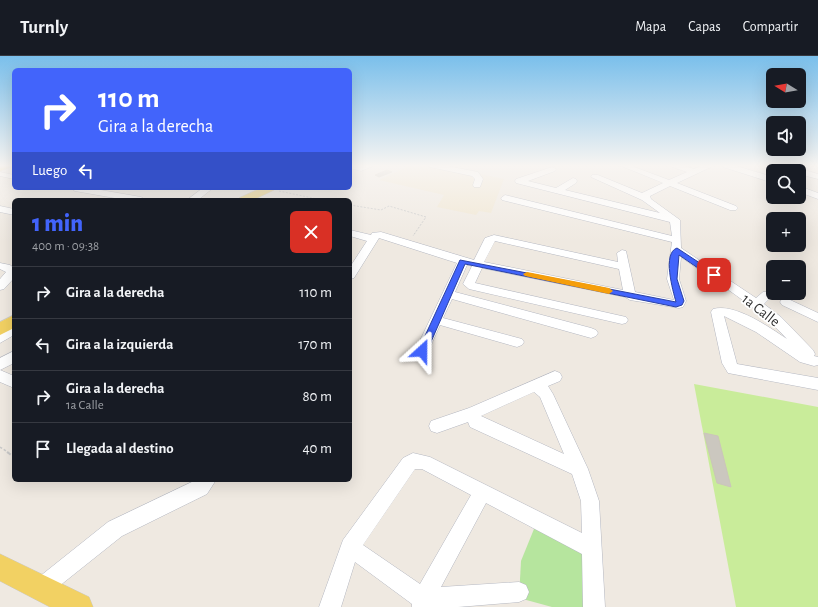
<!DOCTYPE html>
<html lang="es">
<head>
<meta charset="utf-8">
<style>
	:root { --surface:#171b24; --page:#20242c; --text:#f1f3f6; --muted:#9ea1a6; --line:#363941; --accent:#4264fb }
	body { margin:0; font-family:"Alegreya Sans",sans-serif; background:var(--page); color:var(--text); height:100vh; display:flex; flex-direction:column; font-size:15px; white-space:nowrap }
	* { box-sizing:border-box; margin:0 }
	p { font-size:13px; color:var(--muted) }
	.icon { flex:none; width:22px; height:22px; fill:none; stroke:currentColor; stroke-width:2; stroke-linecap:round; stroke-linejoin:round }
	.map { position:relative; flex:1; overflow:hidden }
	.panel { position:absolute; left:12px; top:142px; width:340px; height:284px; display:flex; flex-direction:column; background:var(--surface); border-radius:6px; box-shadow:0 4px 16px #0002 }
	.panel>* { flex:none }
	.top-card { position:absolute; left:12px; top:12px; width:340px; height:122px; border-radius:6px; box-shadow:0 4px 16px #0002; background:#4264fb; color:#fff; overflow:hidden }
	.needle { width:26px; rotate:281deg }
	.controls { position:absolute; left:766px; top:12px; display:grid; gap:8px }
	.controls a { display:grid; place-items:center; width:40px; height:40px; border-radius:6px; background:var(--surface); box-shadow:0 4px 16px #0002; font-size:20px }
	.pin { position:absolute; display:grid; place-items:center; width:34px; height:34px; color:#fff; margin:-17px; border-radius:8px; box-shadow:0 2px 6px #0006 }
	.me { position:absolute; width:44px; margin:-22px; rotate:24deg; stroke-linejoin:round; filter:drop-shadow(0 0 3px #0008) }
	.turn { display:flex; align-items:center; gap:14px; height:84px; padding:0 20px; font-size:18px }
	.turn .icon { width:52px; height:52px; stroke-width:2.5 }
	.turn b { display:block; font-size:28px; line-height:34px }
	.then { display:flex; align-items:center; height:38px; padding:0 20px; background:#0003; gap:8px; font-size:15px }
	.round { display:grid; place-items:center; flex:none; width:42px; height:42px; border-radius:6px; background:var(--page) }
	.overview { display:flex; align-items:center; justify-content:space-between; height:68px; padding:0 20px }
	h1 { font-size:24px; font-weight:800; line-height:30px; color:var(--accent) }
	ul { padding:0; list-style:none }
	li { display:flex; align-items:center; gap:12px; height:52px; padding:0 20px; border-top:1px solid var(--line) }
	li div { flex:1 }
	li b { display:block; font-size:15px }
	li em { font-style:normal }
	header { display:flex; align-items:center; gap:24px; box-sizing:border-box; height:56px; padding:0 20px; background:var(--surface); border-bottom:1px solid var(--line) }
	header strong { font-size:19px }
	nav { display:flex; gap:22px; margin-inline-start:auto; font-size:14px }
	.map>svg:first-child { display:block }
	.education { fill:#f0e6d1 }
	.green { fill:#b6e59e }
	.pitch { fill:#c9ec9a }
	.building { fill:#cbc7bf; stroke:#cbc5ba }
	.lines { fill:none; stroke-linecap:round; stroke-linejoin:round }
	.minor-casing { stroke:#b4b7c1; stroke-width:1 }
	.major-casing { stroke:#c9c9c9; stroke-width:1 }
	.path-far2 { stroke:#c9c9c9; stroke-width:1; stroke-dasharray:2 1.5; stroke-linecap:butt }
	.path-far1 { stroke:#c9c9c9; stroke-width:1.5; stroke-dasharray:2.5 2; stroke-linecap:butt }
	.path { stroke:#c9c9c9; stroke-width:2; stroke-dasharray:4.5 3; stroke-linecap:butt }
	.minor { fill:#fff; fill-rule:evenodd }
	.major { fill:#f2d163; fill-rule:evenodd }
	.route { fill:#4264fb; stroke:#2b41a3 }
	.slow { fill:#f59e0b }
	.labels { text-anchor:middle; stroke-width:3.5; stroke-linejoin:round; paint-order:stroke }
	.street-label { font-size:15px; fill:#2e2e2e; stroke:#fff }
</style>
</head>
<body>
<header>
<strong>Turnly</strong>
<nav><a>Mapa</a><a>Capas</a><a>Compartir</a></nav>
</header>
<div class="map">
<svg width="818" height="551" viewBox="0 0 818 551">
	<rect width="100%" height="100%" fill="#efe9e1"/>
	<path class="education" d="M411 109H438L504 123 491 157 479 155 476 159 437 151 444 139 379 124Z"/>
	<path class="green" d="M536 468 592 493 591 551H552L519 542 521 505Z"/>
	<path class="pitch" d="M694 328 818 351V551H736Z"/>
	<g class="building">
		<path d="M387 114 392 116 379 121 375 119Z"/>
		<path d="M704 377 718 380 731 431 717 427Z"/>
	</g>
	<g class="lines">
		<g class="minor-casing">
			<g id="minor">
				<path d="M350 109 361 110 366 109H376L361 115 350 112Z"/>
				<path d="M429 109H442L478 116 483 123 480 131H474L473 129 475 123 472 120 430 111Z"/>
				<path d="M619 109H629L669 124 687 116 672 111 671 109H682L694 113 703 109H712L711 111 677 127 736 150 738 152 736 154H730L670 130 650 140 651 143 680 164 681 192 756 242 763 236H771L773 239 764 248 781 261 813 294 815 298 814 300 818 301V309L814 310 800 306 756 276 724 260 737 308 818 322V334L728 317 722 307 711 256 713 253C735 247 769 271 787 283 757 250 717 227 681 201L679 223 686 245 683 251 679 252 630 244 625 241 482 212 475 227 626 261 628 264 626 267 622 268 469 233 463 228 472 210 467 209 455 236 591 272 596 274 598 277 596 280 591 282 452 243 443 262 522 283 524 286 522 289 517 291 440 269 427 298 422 300 417 298 415 295 457 207 379 182 354 222 350 223V211L367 185 350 180V174L371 179 372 177 381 176 474 204 485 182 494 179 618 206 617 197 622 194 626 195 635 236 674 244 667 223 672 186 502 144 501 142 505 139 672 180 670 166 516 127 515 125 516 123 552 111 556 113 555 115 528 125 556 132 573 122 576 123 577 125 576 127 565 134 660 157 642 144 591 121 592 119H598L642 137 663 127ZM495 185 619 213 623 234 484 206Z"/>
				<path d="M722 109H733L773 121V127L723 111Z"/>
				<path d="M776 109H787L818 118V123L799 118V115H791Z"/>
				<path d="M0 116 14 119V123L0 120Z"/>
				<path d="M799 130 818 137V143L799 136Z"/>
				<path d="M71 132H89L141 141 146 144H126L75 135Z"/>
				<path d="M203 132H213L198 144H187Z"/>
				<path d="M0 150 14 153V159L0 156Z"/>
				<path d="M0 207 10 209 14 212V222L4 233 0 234V223L6 216 0 213Z"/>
				<path d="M786 242 818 257V266L782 249 780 246 782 243Z"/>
				<path d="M14 269V279L0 287V276Z"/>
				<path d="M14 295V307L0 314V302Z"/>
				<path d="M0 314 14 320V332L0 326Z"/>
				<path d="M555 315 560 317 562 321 560 325 548 330 553 338 588 413 599 445 605 551H583L582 498 486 447 441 531 519 526 526 529 529 536 526 543 519 546 458 551H412V548L355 506 341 551H319L343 484 403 402 413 397 430 401 582 477 581 445 572 418 470 371 468 366 437 377 431 375 429 370 431 365 469 352ZM534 336 540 341 564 398 481 360ZM415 413H422L471 439 420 528 363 489Z"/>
				<path d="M196 424H216L207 438 122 480 48 539 41 542 34 539 31 532 34 525 108 466Z"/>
			</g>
		</g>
		<g class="major-casing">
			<g id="major">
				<path d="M0 109H12L11 111 0 115Z"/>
				<path d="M261 132H276L274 134 253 144H237L239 142Z"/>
				<path d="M14 259V272L0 279V266Z"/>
				<path d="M0 498 89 541 93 551H50L0 525Z"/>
			</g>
		</g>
		<g class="path-far2">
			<path d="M279 135 322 144"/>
			<path d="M350 149 381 154 389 150 426 161 413 180"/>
		</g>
		<path class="path-far1" d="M0 391 9 397"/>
		<path class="path" d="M7 396 14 401"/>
		<use href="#minor" class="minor"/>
		<use href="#major" class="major"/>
	</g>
	<linearGradient id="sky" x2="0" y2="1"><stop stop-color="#7abfeb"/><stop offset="0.59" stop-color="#f8f5f2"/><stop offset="1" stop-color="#f8f5f2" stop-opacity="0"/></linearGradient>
	<rect width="818" height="186" fill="url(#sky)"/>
	<path class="route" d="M677 192 718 219 714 222 711 221 679 199 677 223 684 245 682 249 676 251 465 208 427 295 422 298 418 295 460 204 676 246C673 235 662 197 677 192Z"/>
	<path class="slow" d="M527 216 609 232 613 235 609 238 525 220 523 218Z"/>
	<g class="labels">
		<g class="street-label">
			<text transform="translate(761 254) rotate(38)" y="5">1a Calle</text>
		</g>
	</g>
</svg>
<div class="controls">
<a><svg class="needle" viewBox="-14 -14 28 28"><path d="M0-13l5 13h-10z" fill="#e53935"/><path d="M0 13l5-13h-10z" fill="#9ea1a6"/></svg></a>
<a><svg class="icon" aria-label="sound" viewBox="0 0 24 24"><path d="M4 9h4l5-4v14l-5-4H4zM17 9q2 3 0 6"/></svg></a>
<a><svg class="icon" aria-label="search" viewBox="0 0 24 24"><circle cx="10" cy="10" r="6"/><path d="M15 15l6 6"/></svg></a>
<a>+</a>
<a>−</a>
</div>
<div class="pin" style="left:714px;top:219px;background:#d93025"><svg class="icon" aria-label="arrive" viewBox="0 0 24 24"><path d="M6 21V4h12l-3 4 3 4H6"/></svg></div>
<svg class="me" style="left:422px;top:295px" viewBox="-20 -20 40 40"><path d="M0-17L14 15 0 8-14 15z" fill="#4264fb" stroke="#fff" stroke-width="4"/></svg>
<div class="top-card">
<div class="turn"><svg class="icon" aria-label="right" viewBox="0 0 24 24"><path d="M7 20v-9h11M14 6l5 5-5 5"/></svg><div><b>110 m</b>Gira a la derecha</div></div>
<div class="then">Luego<svg class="icon" aria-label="left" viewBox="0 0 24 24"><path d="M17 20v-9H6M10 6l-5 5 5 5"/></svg></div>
</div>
<section class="panel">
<div class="overview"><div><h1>1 min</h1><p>400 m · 09:38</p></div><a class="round" style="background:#d93025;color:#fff"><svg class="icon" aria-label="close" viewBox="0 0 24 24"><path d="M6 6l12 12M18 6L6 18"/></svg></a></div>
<ul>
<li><svg class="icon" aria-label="right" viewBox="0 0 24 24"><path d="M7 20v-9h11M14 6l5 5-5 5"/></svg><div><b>Gira a la derecha</b></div><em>110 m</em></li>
<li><svg class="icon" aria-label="left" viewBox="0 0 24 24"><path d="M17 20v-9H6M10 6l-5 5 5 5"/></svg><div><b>Gira a la izquierda</b></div><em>170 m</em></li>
<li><svg class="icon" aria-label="right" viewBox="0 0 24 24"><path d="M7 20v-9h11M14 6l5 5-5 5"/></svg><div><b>Gira a la derecha</b><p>1a Calle</p></div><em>80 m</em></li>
<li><svg class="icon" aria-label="arrive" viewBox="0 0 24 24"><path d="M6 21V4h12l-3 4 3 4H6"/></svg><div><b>Llegada al destino</b></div><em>40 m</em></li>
</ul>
</section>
</div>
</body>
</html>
